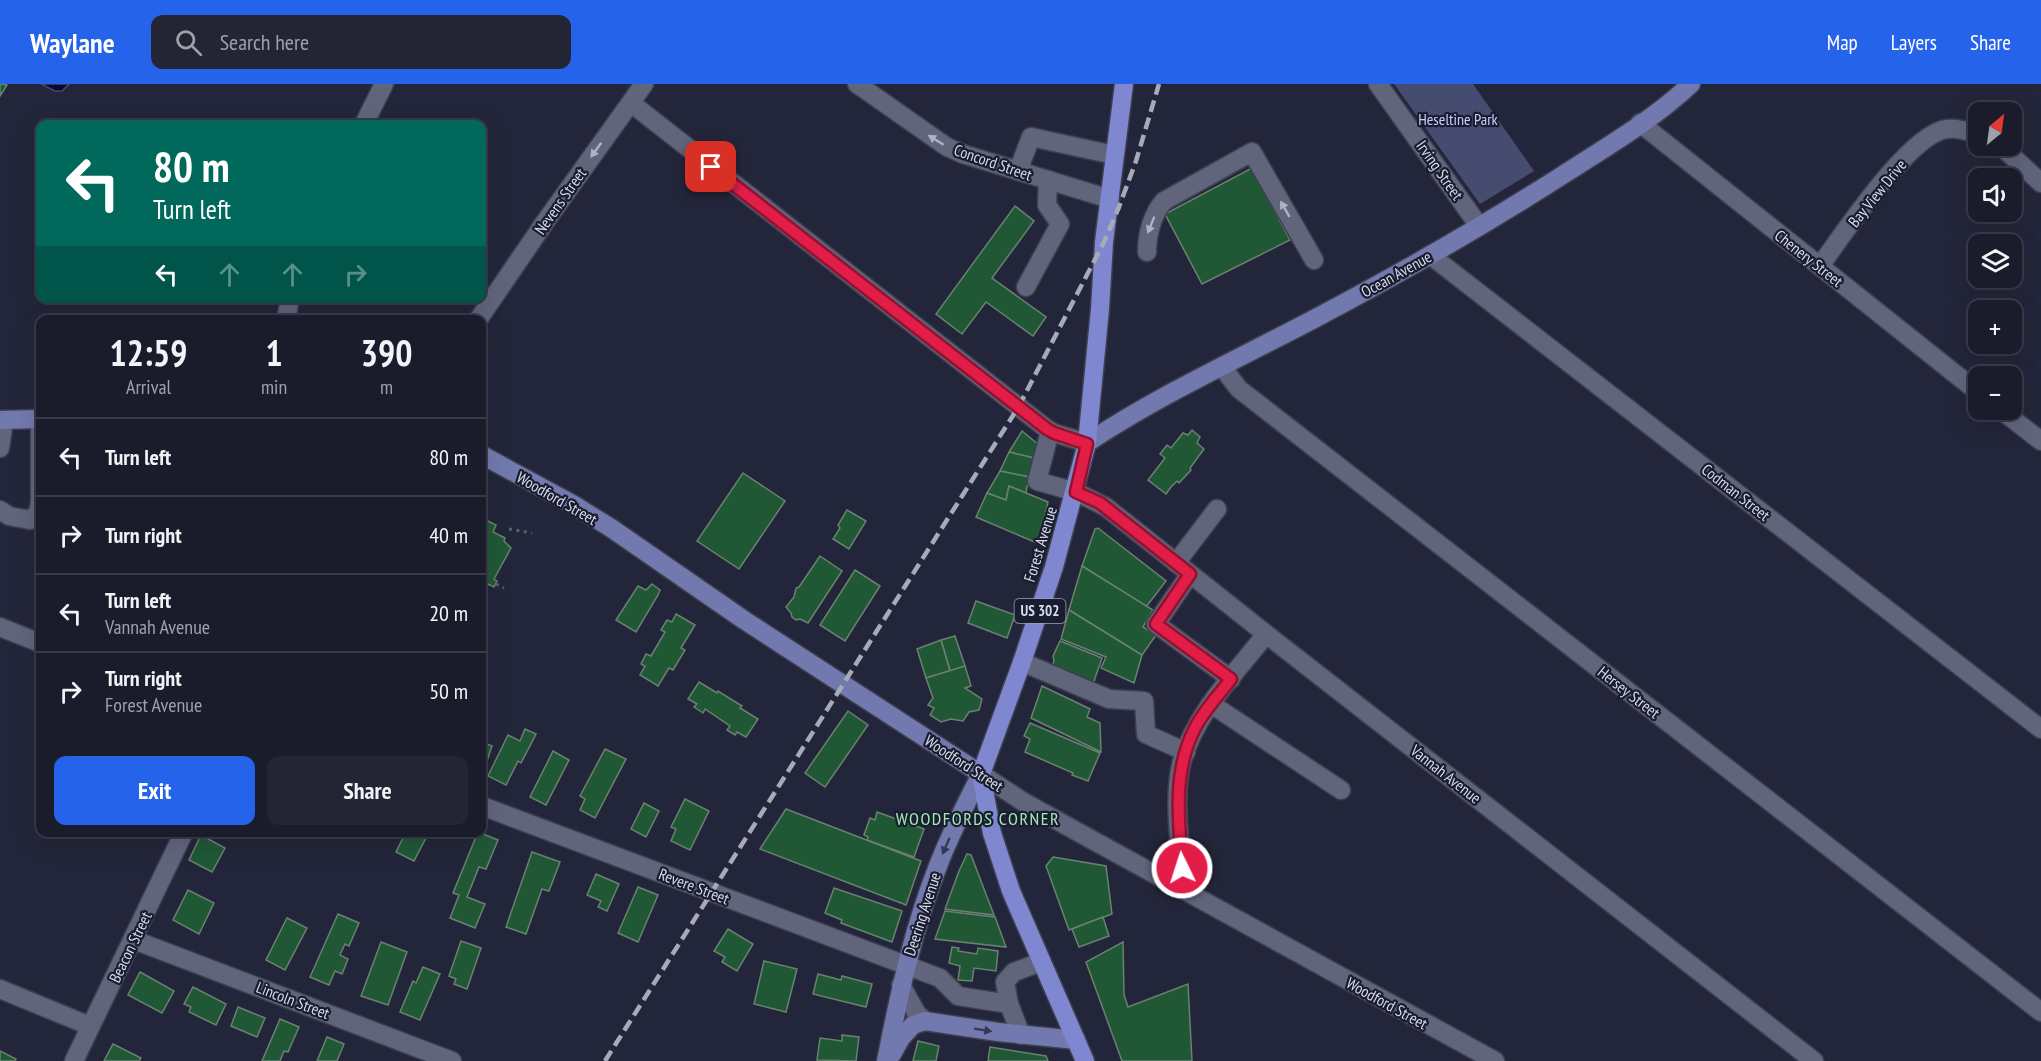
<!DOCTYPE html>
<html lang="en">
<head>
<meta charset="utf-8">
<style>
	:root { --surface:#1a1c2c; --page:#232534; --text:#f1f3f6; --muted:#9fa1a9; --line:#383a48; --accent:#2563eb }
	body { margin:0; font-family:"PT Sans Narrow",sans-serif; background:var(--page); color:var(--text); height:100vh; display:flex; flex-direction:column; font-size:22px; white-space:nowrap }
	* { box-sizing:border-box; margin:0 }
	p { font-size:20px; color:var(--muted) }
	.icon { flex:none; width:33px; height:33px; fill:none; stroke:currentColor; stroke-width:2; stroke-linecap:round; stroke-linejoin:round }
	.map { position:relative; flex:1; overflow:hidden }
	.sheet { position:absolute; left:36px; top:231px; width:450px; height:522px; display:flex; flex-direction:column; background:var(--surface); border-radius:12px; box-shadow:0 6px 24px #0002,0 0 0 2px var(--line) }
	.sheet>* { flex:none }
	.banner { position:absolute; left:36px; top:36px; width:450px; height:183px; border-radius:12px; box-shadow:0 6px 24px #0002,0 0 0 2px var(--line); background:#00695c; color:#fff; overflow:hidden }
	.needle { width:39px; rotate:29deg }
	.fabs { position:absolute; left:1968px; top:18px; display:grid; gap:12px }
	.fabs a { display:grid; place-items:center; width:54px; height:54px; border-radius:12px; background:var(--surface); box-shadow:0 6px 24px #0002,0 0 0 2px var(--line); font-size:30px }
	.pin { position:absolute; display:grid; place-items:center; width:51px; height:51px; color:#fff; margin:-26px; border-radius:12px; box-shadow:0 3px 9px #0006 }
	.me { position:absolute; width:66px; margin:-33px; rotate:356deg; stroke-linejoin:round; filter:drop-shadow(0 0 4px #0008) }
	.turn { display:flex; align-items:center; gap:21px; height:126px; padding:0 18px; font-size:27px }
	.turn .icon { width:78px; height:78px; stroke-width:2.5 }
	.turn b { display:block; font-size:42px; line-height:51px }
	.lanes { display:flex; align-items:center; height:57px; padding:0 18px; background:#0003; justify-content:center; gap:30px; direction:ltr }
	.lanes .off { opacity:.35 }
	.eta { display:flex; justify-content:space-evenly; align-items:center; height:102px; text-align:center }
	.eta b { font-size:36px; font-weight:800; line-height:42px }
	.primary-button { display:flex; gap:12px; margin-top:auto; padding:12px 18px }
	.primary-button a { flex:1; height:69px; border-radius:12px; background:var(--accent); color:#fff; font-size:24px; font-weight:800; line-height:69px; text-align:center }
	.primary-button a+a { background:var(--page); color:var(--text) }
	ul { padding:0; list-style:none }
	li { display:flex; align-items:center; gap:18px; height:78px; padding:0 18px; border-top:2px solid var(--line) }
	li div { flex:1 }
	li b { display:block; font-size:22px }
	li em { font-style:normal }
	header { display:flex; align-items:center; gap:36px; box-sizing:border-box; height:84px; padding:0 30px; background:var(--accent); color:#fff }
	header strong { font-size:28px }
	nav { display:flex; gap:33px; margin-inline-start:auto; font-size:21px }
	.search { width:420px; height:54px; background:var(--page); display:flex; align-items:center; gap:15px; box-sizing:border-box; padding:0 21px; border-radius:12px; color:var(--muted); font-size:22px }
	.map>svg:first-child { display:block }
	.green { fill:#464b70 }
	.water { fill:#0a0732; stroke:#484769; stroke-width:1.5 }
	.building { fill:#205836; stroke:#6a8171; stroke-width:1.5 }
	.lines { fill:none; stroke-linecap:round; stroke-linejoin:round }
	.minor-casing { stroke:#3e4051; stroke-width:21 }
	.major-casing { stroke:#3e4051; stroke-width:21 }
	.highway-casing { stroke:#3e4051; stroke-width:21 }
	.path { stroke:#5c5f71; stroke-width:3; stroke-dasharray:3 4.5; stroke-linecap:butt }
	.minor { stroke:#61657c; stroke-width:18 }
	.major { stroke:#7279ae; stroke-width:18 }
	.highway { stroke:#7e87cf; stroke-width:18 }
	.rail { stroke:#a7aab9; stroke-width:4.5; stroke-dasharray:12 6; stroke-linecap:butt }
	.oneway { fill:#aeb2c2 }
	.oneway2 { fill:#343956 }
	.route-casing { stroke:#92132f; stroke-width:15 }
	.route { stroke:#e11d48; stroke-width:10 }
	.labels { text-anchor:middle; stroke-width:4.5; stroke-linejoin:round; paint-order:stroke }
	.shield { fill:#1a1d30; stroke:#9fa2b1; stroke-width:1.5 }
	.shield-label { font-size:15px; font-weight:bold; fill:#d8dbe8 }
	.park-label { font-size:16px; fill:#c6cfff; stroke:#1a1d30 }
	.street-label { font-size:16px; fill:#d8dbe8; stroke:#1a1d30 }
	.neighbourhood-label { font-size:18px; letter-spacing:1.5px; fill:#a1eab8; stroke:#1a1d30 }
</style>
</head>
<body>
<header>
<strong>Waylane</strong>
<div class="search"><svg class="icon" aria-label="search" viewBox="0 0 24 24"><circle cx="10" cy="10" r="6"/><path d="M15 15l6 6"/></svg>Search here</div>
<nav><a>Map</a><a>Layers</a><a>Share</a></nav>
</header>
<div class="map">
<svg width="2041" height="977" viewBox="0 0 2041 977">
	<rect width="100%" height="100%" fill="#23263a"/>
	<path class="green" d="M1394 0H1473L1534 87 1480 120Z"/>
	<path class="water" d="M41 0H69L62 7H55Z"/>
	<g class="building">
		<path d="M0 0 7 1 0 12Z"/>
		<path d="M1252 84 1290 156 1202 200 1165 130Z"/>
		<path d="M1015 122 1034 137 992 194 1046 233 1033 252 986 218 962 250 936 230Z"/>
		<path d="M1192 346 1200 353 1197 359 1204 365 1190 384 1191 386 1179 399 1177 397 1171 403 1166 410 1148 396 1165 374 1160 370 1167 361 1171 364 1183 349 1188 351Z"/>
		<path d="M1022 347 1039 361 1034 374 1009 368Z"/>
		<path d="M1009 368 1034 374 1029 393 1000 387Z"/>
		<path d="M1000 387 1029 393 1026 409 1009 402 1006 416 987 409Z"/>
		<path d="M743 389 785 417 739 485 697 457Z"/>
		<path d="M1009 402 1048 418 1039 460 976 433 987 409 1006 416Z"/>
		<path d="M847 426 866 437 849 465 833 455 840 444 838 441Z"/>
		<path d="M482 434 496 441 493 448 505 454 504 457 511 464 494 495 497 497 494 503 488 500 482 514Z"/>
		<path d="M1098 444 1166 497 1146 523 1082 482 1095 445Z"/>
		<path d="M820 472 842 487 808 539 800 535 796 536 792 533 791 529 786 523 794 513 796 504 799 503Z"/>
		<path d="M1082 482 1153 526 1143 543 1156 551 1142 571 1069 526Z"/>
		<path d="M855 486 880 502 845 557 820 541Z"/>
		<path d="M652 500 660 506 658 511 636 548 616 536 638 502 646 506Z"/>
		<path d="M976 517 1015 531 1007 554 968 539Z"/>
		<path d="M1069 526 1142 571 1134 599 1101 584 1106 573 1061 555Z"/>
		<path d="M676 530 695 541 681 564 685 566 673 586 669 584 658 602 640 591 645 582 641 580 646 570 651 572 665 548 661 546 667 536 672 538Z"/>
		<path d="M955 552 965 582 950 587 941 556Z"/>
		<path d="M941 556 950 587 926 594 917 565Z"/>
		<path d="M1060 557 1102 574 1092 603 1051 587 1054 577 1053 572Z"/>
		<path d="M965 582 971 602 965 604 982 615 979 626 969 628 963 637 951 635 941 638 930 631 934 624 928 621 933 614 926 594Z"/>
		<path d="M699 598 717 609 718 607 742 622 740 624 758 635 746 653 737 648 735 651 727 646 730 642 705 625 703 629 694 623 697 620 688 615Z"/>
		<path d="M1042 602 1090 625 1087 633 1100 639 1101 668 1031 634Z"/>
		<path d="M848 627 868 641 825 703 805 689Z"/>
		<path d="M1030 639 1100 669 1088 697 1072 691 1073 689 1025 668 1030 655 1024 652Z"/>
		<path d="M525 645 536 650 521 679 518 677 506 701 488 692 508 651 520 657Z"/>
		<path d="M482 658 492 662 482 692Z"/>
		<path d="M605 665 626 675 595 734 580 726 585 715 580 712Z"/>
		<path d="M553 667 569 676 546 721 530 713Z"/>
		<path d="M685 715 709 727 690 766 671 757 676 745 671 743Z"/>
		<path d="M644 719 659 727 646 753 631 745Z"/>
		<path d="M786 725 921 777 906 821 760 765Z"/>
		<path d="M877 728 924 745 914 773 867 756 868 753 864 751 870 734 875 736Z"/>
		<path d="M406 748H429L414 777 396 768Z"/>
		<path d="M478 748 498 756 486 785 479 783 467 813 485 820 475 844 450 834 459 811 453 809Z"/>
		<path d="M201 751 225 764 212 788 189 776Z"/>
		<path d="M532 768 560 778 549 807 542 805 526 850 506 843Z"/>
		<path d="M967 770 971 771 994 831 945 825 959 787Z"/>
		<path d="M1053 773 1106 782 1112 830 1069 846 1046 782Z"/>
		<path d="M596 790 619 800 607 827 598 823 601 817 587 811Z"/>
		<path d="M638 803 658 811 638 858 618 849Z"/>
		<path d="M834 804 902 827 892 858 841 839 842 836 825 829Z"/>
		<path d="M188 806 214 819 199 850 173 836Z"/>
		<path d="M945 827 995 833 1006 863 935 855Z"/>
		<path d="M338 830 359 839 349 862 345 860 340 871 348 875 342 890 335 887 329 901 310 893Z"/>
		<path d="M1103 833 1109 852 1079 863 1072 845Z"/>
		<path d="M287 834 307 844 285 886 266 876Z"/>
		<path d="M728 845 753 860 737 887 722 878 725 873 714 867Z"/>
		<path d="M461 857 481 864 467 905 454 900 456 895 449 892Z"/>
		<path d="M381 858 407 868 388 921 361 912Z"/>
		<path d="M1123 858 1124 911 1128 923 1188 900 1192 977H1122L1086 878Z"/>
		<path d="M952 863 959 864 958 867 977 870 978 864 998 867 996 887 974 884 972 897 958 896 960 882 949 879Z"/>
		<path d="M764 877 797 885 786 928 754 920Z"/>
		<path d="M423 883 440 890 420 936 400 928 413 897 416 899Z"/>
		<path d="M140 888 174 907 162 929 128 911Z"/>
		<path d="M818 890 841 896 842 892 872 900 866 923 813 910Z"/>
		<path d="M193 903 226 920 216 941 189 928 191 923 184 920Z"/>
		<path d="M238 923 265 934 257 953 231 942Z"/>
		<path d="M280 935 299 943 288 968 284 967 280 977H262Z"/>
		<path d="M842 951 859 953 856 977 817 976 820 954 842 957Z"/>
		<path d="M327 953 344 960 337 977H317Z"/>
		<path d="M918 957 939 962 936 977H913Z"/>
		<path d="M113 960 141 974 139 977H104Z"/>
		<path d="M990 963 1046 972 1048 977H988Z"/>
		<path d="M0 967 16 975 15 977H0Z"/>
	</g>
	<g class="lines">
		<g class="minor-casing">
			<g id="minor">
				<path d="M857 0 947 63 963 70 1110 115"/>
				<path d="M1378 0 1479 142"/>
				<path d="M631 19 1047 345 1054 349 1087 359"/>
				<path d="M1640 39 1978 308"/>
				<path d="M364 40 384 0"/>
				<path d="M2001 62 2041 99"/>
				<path d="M1018 87 1031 53 1114 71"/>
				<path d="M1147 168C1147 151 1152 130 1164 117L1252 68 1314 176"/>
				<path d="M1430 171 2041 645"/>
				<path d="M1820 182C1842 152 1910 49 1947 45 1957 44 1968 47 1978 50"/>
				<path d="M1026 203 1060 140 1047 121 1048 96"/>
				<path d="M286 236 290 214"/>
				<path d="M478 236 545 138 644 0"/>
				<path d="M1222 283 1239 305 2041 928"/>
				<path d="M2001 326 2041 357"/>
				<path d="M1050 347 1037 397 1076 408 1106 423 1266 550 1814 977"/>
				<path d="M0 364 4 336"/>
				<path d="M0 426 9 432 30 436 38 429 40 418V335"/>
				<path d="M1176 479 1217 425"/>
				<path d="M1190 490 1156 540 1231 595"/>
				<path d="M0 543 40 559"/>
				<path d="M1022 578 1109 615 1144 617 1146 650 1186 668"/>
				<path d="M1211 620 1341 706"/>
				<path d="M981 690 1022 717 1076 747 1495 977"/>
				<path d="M482 722 940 894 958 912 1009 920 1005 898 1014 888 1041 878"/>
				<path d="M1184 806C1181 768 1172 713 1182 677 1196 628 1236 589 1266 550"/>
				<path d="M134 856 452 977"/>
				<path d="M901 901 917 930 925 937"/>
				<path d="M0 905 90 942"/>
				<path d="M1009 920 1021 951"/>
				<path d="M74 977 184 748"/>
			</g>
		</g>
		<g class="major-casing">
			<g id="major">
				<path d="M0 336 40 335"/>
				<path d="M1087 359C1159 311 1238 275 1314 235 1401 189 1487 140 1569 87 1611 60 1655 34 1691 0"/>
				<path d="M482 371 574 421 611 444 744 536 981 690C966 720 950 750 938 782 913 845 899 911 886 977"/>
				<path d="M892 970 901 954 913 941 925 937 998 948 1076 956"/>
			</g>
		</g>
		<g class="highway-casing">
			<path id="highway" d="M1085 977 1011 807 992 749 981 690 1022 578 1054 483 1087 359 1100 225 1104 158 1124 0"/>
		</g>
		<g class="path">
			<path d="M509 445 532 449"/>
			<path d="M496 500 504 504"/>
		</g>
		<use href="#minor" class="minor"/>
		<use href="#major" class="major"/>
		<use href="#highway" class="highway"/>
		<path class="rail" d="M605 977 1019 322 1104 158 1119 123 1136 77 1159 0"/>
	</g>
	<defs><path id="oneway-solid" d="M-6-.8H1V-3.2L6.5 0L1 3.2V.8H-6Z" transform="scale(1.5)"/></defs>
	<g class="oneway">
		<use href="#oneway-solid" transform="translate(936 56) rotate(-148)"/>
		<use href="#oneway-solid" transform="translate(596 66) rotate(126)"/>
		<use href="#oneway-solid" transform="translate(1285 125) rotate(-120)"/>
		<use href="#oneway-solid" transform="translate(1151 141) rotate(112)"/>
	</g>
	<g class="oneway2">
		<use href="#oneway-solid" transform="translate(946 762) rotate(114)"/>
		<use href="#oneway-solid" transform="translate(983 946) rotate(9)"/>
	</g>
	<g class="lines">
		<g class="route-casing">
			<path id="route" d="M711 83 1047 345 1054 349 1087 360 1076 408 1100 419 1190 490 1156 540 1231 595C1219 611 1204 626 1195 644 1172 688 1179 737 1182 784"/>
		</g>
		<use href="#route" class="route"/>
	</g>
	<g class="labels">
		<rect class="shield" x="1014.5" y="515" width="51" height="24" rx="4.5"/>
		<g class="shield-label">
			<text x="1040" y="532">US 302</text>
		</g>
		<g class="park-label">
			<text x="1458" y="41">Heseltine Park</text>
		</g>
		<g class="street-label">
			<text transform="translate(993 78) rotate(19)" y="6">Concord Street</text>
			<text transform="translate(1440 86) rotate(55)" y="6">Irving Street</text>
			<text transform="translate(1877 109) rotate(-51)" y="6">Bay View Drive</text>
			<text transform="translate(560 117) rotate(-55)" y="6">Nevens Street</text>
			<text transform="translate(1809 174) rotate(38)" y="6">Chenery Street</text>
			<text transform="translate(1396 190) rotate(-29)" y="6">Ocean Avenue</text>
			<text transform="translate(1736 408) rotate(38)" y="6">Codman Street</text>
			<text transform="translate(557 414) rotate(30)" y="6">Woodford Street</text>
			<text transform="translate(1040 460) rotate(-73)" y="6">Forest Avenue</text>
			<text transform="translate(1629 608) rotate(38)" y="6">Hersey Street</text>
			<text transform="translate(964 679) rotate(33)" y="6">Woodford Street</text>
			<text transform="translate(1446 690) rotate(38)" y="6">Vannah Avenue</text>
			<text transform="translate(694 802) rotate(21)" y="6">Revere Street</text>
			<text transform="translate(922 830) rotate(-72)" y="6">Deering Avenue</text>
			<text transform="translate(130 863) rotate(-64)" y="6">Beacon Street</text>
			<text transform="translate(293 916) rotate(21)" y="6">Lincoln Street</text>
			<text transform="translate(1387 919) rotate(29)" y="6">Woodford Street</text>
		</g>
		<g class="neighbourhood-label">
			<text x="978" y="741">WOODFORDS CORNER</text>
		</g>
	</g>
</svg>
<div class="fabs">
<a><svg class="needle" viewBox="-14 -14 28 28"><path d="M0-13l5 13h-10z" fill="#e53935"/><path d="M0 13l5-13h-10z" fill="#9fa1a9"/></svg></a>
<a><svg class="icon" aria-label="sound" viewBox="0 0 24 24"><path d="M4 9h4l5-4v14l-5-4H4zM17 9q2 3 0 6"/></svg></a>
<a><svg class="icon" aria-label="layers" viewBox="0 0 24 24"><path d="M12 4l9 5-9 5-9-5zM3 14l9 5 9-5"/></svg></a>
<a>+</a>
<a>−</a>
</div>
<div class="pin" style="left:711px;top:83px;background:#d93025"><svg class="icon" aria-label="arrive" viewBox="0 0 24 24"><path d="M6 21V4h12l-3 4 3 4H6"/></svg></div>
<svg class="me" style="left:1182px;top:784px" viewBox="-20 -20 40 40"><circle r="17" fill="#e11d48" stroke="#fff" stroke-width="3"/><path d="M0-11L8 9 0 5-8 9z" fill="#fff"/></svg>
<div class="banner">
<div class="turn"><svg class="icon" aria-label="left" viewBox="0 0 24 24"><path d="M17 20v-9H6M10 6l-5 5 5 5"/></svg><div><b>80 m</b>Turn left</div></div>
<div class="lanes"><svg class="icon" aria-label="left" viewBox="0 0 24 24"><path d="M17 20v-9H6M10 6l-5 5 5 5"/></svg><svg class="icon off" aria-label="ahead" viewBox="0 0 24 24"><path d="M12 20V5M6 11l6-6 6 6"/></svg><svg class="icon off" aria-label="ahead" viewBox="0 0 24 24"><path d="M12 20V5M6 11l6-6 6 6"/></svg><svg class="icon off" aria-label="right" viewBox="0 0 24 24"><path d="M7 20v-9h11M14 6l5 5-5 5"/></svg></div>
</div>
<section class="sheet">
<div class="eta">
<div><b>12:59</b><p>Arrival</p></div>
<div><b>1</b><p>min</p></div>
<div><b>390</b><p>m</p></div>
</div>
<ul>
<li><svg class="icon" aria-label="left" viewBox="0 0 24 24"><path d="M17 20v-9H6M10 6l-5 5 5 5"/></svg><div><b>Turn left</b></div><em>80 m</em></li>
<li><svg class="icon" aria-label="right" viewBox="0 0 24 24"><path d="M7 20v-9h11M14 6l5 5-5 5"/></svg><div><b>Turn right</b></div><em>40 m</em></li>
<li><svg class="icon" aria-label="left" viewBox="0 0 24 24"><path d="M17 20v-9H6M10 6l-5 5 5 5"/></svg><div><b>Turn left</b><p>Vannah Avenue</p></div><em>20 m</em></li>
<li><svg class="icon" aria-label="right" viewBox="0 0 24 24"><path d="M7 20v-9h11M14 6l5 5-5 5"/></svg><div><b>Turn right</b><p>Forest Avenue</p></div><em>50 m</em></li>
</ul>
<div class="primary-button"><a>Exit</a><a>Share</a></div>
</section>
</div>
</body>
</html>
